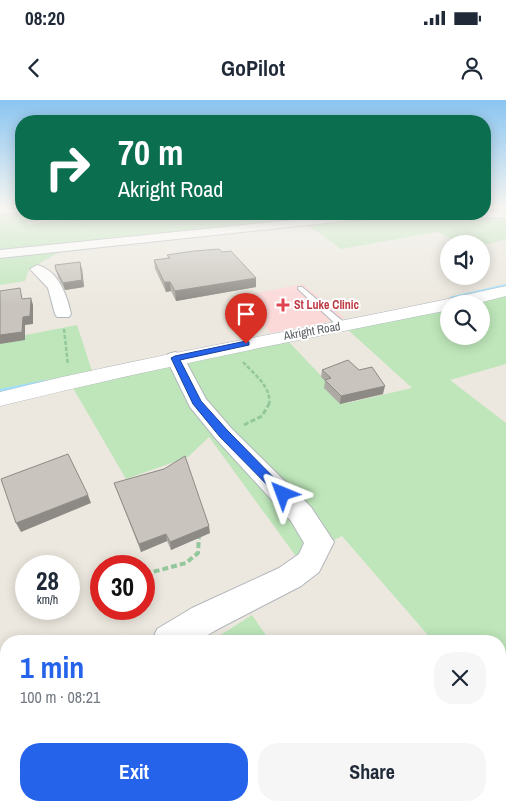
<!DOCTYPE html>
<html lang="en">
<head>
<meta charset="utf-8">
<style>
	:root { --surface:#fff; --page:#f6f6f7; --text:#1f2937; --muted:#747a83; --accent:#2563eb }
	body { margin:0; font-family:"Archivo Narrow",sans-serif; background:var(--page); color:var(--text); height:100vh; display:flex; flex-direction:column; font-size:19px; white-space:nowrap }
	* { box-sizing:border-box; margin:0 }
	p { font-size:16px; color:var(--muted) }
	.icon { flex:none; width:28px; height:28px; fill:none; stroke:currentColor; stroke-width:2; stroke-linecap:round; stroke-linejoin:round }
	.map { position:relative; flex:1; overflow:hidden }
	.sheet { position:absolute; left:0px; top:535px; width:506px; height:176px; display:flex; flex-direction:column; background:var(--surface); border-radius:20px 20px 0 0; box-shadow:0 2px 12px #0003 }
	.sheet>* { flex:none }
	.banner { position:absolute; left:15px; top:15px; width:476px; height:105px; border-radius:20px; box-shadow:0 2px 12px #0003; background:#0b6e4f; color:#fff; overflow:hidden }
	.controls { position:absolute; left:440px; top:135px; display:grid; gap:10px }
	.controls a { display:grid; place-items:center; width:50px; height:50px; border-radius:50%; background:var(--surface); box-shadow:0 2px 12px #0003; font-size:25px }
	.speed { position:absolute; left:15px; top:455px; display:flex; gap:10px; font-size:25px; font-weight:700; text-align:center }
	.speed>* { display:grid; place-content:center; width:65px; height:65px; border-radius:50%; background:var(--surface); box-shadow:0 2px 12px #0003; line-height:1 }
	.speed small { font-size:12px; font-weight:400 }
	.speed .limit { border:8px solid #d22; background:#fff; color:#111 }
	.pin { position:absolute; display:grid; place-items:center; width:42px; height:42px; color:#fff; margin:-51px -21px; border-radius:50% 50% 50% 0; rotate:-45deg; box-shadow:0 0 5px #0007 }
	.pin .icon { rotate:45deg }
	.me { position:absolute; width:55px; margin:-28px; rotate:316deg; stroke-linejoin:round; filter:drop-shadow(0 0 4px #0008) }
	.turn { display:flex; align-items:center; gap:18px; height:105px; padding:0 20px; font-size:22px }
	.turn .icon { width:65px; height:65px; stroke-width:2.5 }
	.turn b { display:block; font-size:35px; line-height:42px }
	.round { display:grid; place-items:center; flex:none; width:52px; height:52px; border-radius:20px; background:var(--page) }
	.overview { display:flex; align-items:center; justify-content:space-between; height:85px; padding:0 20px }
	h1 { font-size:30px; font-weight:700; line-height:38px; color:var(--accent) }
	.cta { display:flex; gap:10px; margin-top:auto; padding:10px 20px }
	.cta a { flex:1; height:58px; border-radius:20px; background:var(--accent); color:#fff; font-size:20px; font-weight:700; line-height:58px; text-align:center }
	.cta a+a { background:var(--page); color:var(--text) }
	.status { display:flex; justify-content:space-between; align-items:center; height:35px; padding:0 25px; background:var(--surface); direction:ltr }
	.status svg { height:14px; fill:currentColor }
	header { display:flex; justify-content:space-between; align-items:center; height:65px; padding:0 20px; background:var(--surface); font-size:22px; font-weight:700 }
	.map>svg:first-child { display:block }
	.medical { fill:#fcd9d9 }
	.green { fill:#bee6ba }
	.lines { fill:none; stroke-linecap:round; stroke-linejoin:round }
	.stream { fill:#9ddeff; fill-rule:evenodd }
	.lane-casing { stroke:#b2b7bb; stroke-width:2 }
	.street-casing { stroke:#b2b7bb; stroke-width:2 }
	.secondary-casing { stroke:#b3b8bd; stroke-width:1 }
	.path-far3 { stroke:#93c79c; stroke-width:1; stroke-dasharray:2.5 1; stroke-linecap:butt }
	.path-far2 { stroke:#93c79c; stroke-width:2.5; stroke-dasharray:4 2; stroke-linecap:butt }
	.path-far1 { stroke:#93c79c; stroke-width:3; stroke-dasharray:5 2.5; stroke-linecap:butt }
	.path { stroke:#93c79c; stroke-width:4; stroke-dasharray:6 3; stroke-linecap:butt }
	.lane { fill:#fff; fill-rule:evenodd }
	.street { fill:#fff; fill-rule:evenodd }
	.secondary { fill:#fff; fill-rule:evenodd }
	.wall { fill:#ada9a3 }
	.shaded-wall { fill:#8d8a85 }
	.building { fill:#c9c5be; stroke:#8d8a85 }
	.route { fill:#2563eb; stroke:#184099 }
	.health-dot { fill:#e0444e; stroke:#fff; stroke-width:2 }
	.labels { text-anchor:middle; stroke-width:4; stroke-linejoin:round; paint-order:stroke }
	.far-health-label { font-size:12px; font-weight:bold; fill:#be3a42; stroke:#fff; text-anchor:start }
	.far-street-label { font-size:12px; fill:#585d61; stroke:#fff }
</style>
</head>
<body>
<div class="status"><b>08:20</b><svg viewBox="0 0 49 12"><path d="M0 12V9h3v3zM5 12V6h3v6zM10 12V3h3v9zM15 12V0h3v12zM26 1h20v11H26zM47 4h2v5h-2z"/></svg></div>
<header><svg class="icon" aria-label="back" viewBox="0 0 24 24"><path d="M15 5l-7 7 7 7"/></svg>GoPilot<svg class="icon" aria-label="person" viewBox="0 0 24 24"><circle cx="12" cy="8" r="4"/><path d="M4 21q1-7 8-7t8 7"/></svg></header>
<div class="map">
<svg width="506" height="711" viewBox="0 0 506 711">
	<rect width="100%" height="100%" fill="#ece8df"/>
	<path class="medical" d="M303 184 345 218 271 233 241 196Z"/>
	<g class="green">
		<path d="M21 111V114H26L28 125 82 117 80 114H241L238 119 296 121 0 153V114Z"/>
		<path d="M378 114H466L506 116V139L481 146V144H464L437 132 341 149 305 123Z"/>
		<path d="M65 149 29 169 25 181 0 185V156Z"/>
		<path d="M506 194V264L450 280 506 323V556L500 560V541H433L342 436 298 459 209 337 188 357 126 379 73 288 287 240 347 303 412 288 346 228 449 209V236H481V204H475Z"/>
		<path d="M77 225 92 271 0 290V240Z"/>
		<path d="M252 515 270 541H211Z"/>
		<path d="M70 705H322L315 711H71Z"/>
	</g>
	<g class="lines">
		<g class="stream">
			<path d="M506 184V186L451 198 449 197Z"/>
			<path d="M45 280 47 281V283L0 293V289Z"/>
		</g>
		<g class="lane-casing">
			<path id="lane" d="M298 187H302L346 224V228H340L298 189Z"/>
		</g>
		<g class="street-casing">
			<g id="street">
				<path d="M21 106V112L0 114V108Z"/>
				<path d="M485 111 506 112V118L483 117 478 114H485Z"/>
				<path d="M352 114H386L381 117 0 158V150Z"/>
				<path d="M37 165C58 170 67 195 71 214L69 217H57L55 214 48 188 30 169Z"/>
				<path d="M175 252 182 254 184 258 206 299 232 329 311 407 334 442 319 472 301 486 216 530 198 541H152L157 529 192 508 279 468 299 454 304 443 291 421 216 339 190 307 166 258 168 254Z"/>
				<path d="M506 579V618L500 621V581Z"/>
				<path d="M6 610V649L0 651V612Z"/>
				<path d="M0 656 6 659V705H23L18 711H0Z"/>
				<path d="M356 705H403L401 711H354Z"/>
			</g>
		</g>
		<g class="secondary-casing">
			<path id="secondary" d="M506 186V196L475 204H449V210C298 240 149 269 0 306V292C167 250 338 225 506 186Z"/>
		</g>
		<path class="path-far3" d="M77 119 88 129"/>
		<g class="path-far2">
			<path d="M64 229 68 265"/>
			<path d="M243 262C254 274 272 287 269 305"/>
		</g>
		<path class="path-far1" d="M244 325 262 316 269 304"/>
		<path class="path" d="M145 474 186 463 198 453 199 434"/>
		<use href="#lane" class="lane"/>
		<use href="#street" class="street"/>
		<use href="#secondary" class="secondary"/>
	</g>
	<g class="wall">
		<path d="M167 155 256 187 176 201 171 191 166 192 155 169 154 160 168 158Z"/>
		<path d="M82 169 84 187 65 190 58 177 56 170Z"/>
		<path d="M322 270 383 294 340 304 324 288 325 281 321 277Z"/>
		<path d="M114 383 210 433 171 450 167 441 141 452Z"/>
	</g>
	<g class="shaded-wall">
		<path d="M80 162 82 169 84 187 65 190 63 183Z"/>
		<path d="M256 178V187L176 201 175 191Z"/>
		<path d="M164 182H170L171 191 166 192Z"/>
		<path d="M31 198 33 205V224L25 225V240L0 244V235L23 217Z"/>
		<path d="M385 286 383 294 340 304 341 296Z"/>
		<path d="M88 395 91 403 21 432 16 423Z"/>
		<path d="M209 426 210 433 171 450 170 442Z"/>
		<path d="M166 434 167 441 141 452 139 444Z"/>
	</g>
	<g class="building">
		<path d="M219 149 222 152 231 151 256 178 175 191 170 182H164L154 160 170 158 167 155 194 151Z"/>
		<path d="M80 162 82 180 63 183 56 170 55 165Z"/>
		<path d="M20 188 22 199 31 198 30 216 23 217 22 232 0 235V191Z"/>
		<path d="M348 260 359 270 372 267 385 286 341 296 325 280 331 278 322 270Z"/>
		<path d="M68 354 88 395 16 423 1 379Z"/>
		<path d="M185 356 209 426 170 442 166 434 139 444 114 383 164 369Z"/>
		<path d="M105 705H194L196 711H106Z"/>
	</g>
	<linearGradient id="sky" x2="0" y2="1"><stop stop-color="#8ac5f1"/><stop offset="0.52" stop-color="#f6f5f1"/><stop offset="1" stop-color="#f6f5f1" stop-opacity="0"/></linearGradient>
	<rect width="506" height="205" fill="url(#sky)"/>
	<path class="route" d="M246 241 249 242V245L180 260 201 301 228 331 287 391 289 394 287 397H279L220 337 193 304 171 258 175 256Z"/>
	<path class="health-dot" d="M280.5 197.5h5v5h5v5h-5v5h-5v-5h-5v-5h5z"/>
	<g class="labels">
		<g class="far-health-label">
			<text x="294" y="209">St Luke Clinic</text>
		</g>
		<g class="far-street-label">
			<text transform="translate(312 231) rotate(-10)" y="4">Akright Road</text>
		</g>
	</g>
</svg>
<div class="controls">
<a><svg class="icon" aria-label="sound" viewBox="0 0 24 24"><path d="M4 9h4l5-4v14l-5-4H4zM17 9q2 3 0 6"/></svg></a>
<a><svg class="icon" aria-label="search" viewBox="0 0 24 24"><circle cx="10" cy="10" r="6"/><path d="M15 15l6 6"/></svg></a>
</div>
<div class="speed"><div>28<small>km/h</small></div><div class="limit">30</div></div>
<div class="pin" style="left:246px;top:244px;background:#d93025"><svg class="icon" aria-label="arrive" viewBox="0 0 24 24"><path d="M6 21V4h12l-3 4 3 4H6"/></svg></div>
<svg class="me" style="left:283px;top:394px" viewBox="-20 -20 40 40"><path d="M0-17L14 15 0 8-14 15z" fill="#2563eb" stroke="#fff" stroke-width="4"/></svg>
<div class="banner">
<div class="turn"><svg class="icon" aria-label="right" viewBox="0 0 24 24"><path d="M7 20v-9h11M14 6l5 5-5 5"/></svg><div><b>70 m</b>Akright Road</div></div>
</div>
<section class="sheet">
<div class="overview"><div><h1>1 min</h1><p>100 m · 08:21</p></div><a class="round"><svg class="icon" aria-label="close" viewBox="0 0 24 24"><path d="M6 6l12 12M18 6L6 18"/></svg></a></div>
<div class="cta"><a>Exit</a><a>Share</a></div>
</section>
</div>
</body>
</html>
